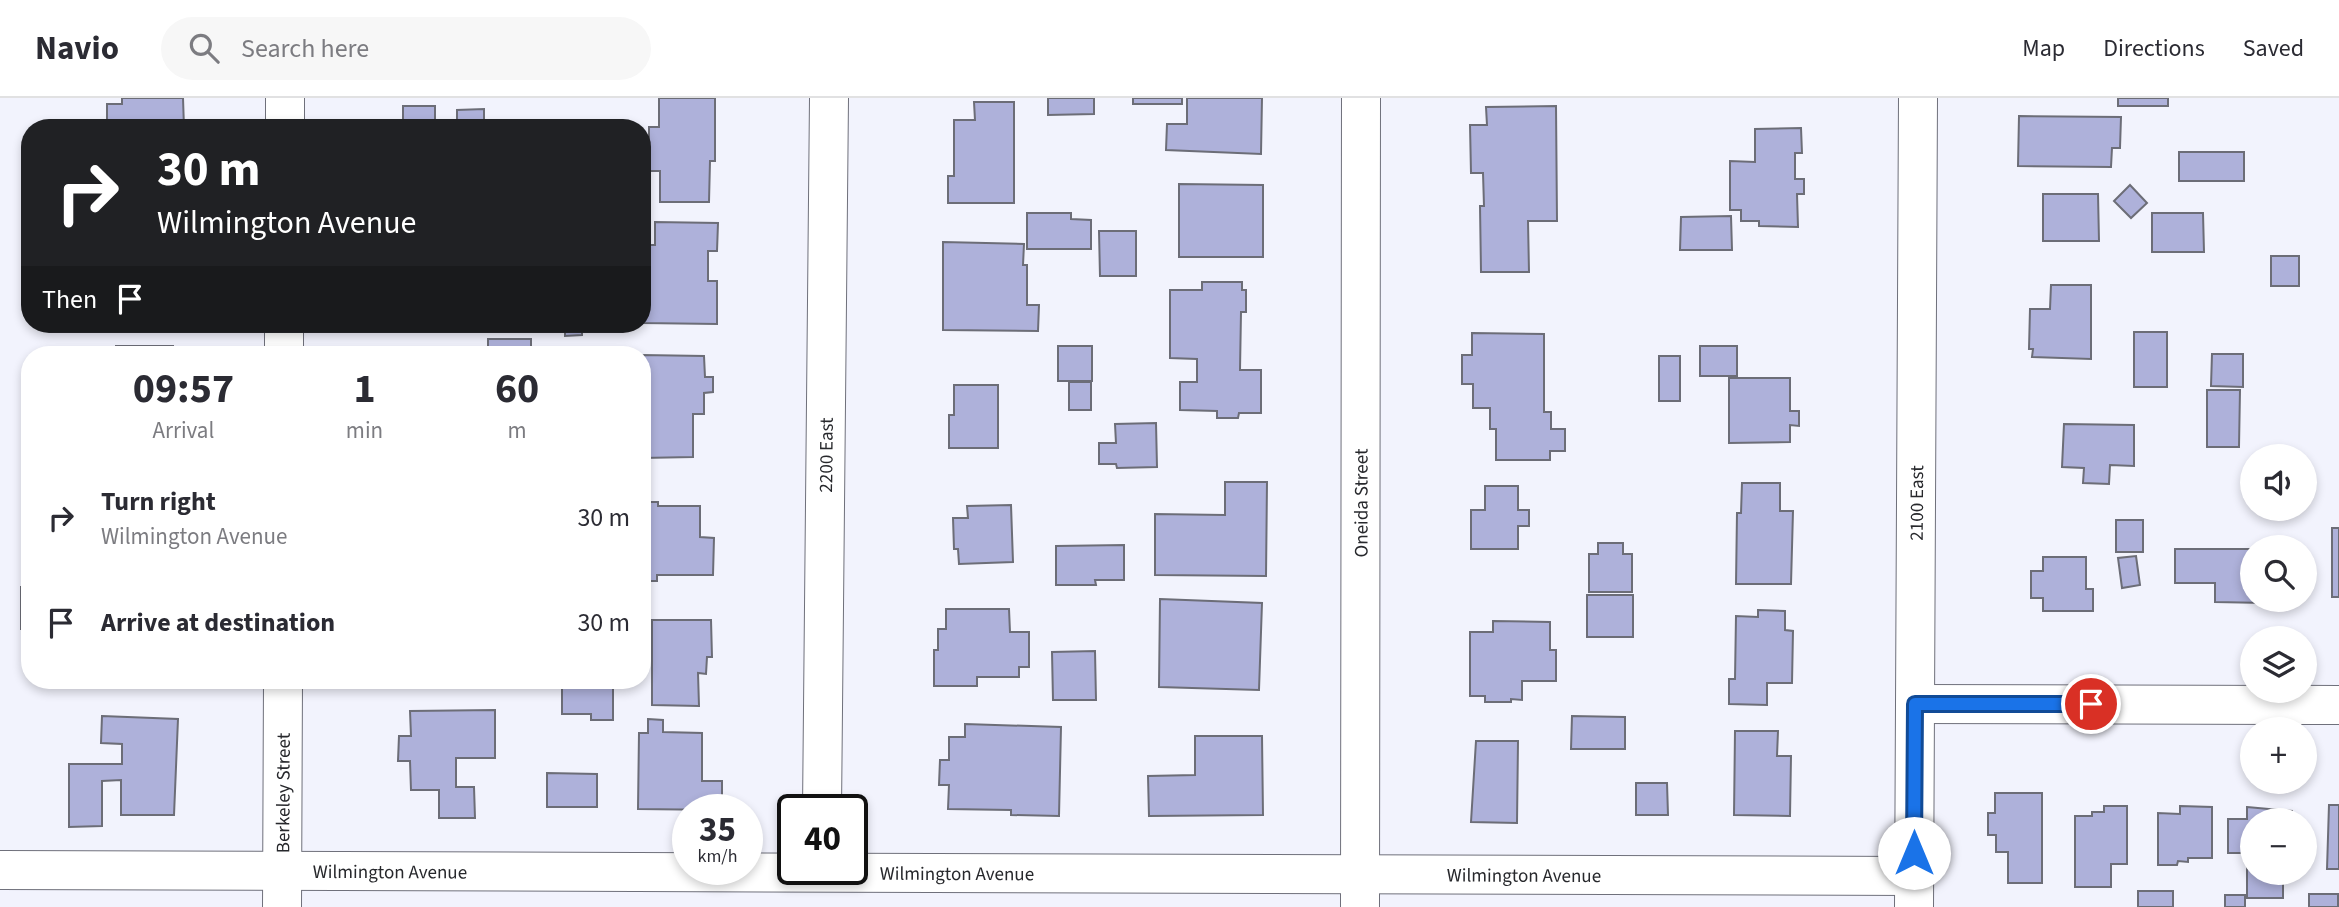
<!DOCTYPE html>
<html lang="en">
<head>
<meta charset="utf-8">
<style>
	:root { --surface:#fff; --page:#f7f7f7; --text:#2b2b33; --muted:#7c7c81; --line:#e1e1e2 }
	body { margin:0; font-family:"Source Sans 3",sans-serif; background:var(--page); color:var(--text); height:100vh; display:flex; flex-direction:column; font-size:26px; white-space:nowrap }
	* { box-sizing:border-box; margin:0 }
	p { font-size:23px; color:var(--muted) }
	.icon { flex:none; width:38px; height:38px; fill:none; stroke:currentColor; stroke-width:2; stroke-linecap:round; stroke-linejoin:round }
	.map { position:relative; flex:1; overflow:hidden }
	.drawer { position:absolute; left:21px; top:248px; width:630px; height:343px; display:flex; flex-direction:column; background:var(--surface); border-radius:28px; box-shadow:0 4px 10px #0003 }
	.drawer>* { flex:none }
	.hud { position:absolute; left:21px; top:21px; width:630px; height:214px; border-radius:28px; box-shadow:0 4px 10px #0003; background:#202124; color:#fff; overflow:hidden }
	.tools { position:absolute; left:2240px; top:346px; display:grid; gap:14px }
	.tools a { display:grid; place-items:center; width:77px; height:77px; border-radius:50%; background:var(--surface); box-shadow:0 4px 10px #0003; font-size:35px }
	.speed { position:absolute; left:672px; top:696px; display:flex; gap:14px; font-size:35px; font-weight:700; text-align:center }
	.speed>* { display:grid; place-content:center; width:91px; height:91px; border-radius:50%; background:var(--surface); box-shadow:0 4px 10px #0003; line-height:1 }
	.speed small { font-size:18px; font-weight:400 }
	.speed .limit { border:4px solid #111; border-radius:10px; background:#fff; color:#111 }
	.pin { position:absolute; display:grid; place-items:center; width:60px; height:60px; color:#fff; margin:-30px; border:4px solid #fff; border-radius:50%; box-shadow:0 2px 7px #0007 }
	.me { position:absolute; width:77px; margin:-38px; rotate:0deg; stroke-linejoin:round; filter:drop-shadow(0 0 5px #0008) }
	.turn { display:flex; align-items:center; gap:24px; height:147px; padding:0 21px; font-size:32px }
	.turn .icon { width:91px; height:91px; stroke-width:2.5 }
	.turn b { display:block; font-size:49px; line-height:60px }
	.then { display:flex; align-items:center; height:66px; padding:0 21px; background:#0003; gap:14px; font-size:26px }
	.eta { display:flex; justify-content:space-evenly; align-items:center; height:119px; text-align:center }
	.eta b { font-size:42px; font-weight:700; line-height:49px }
	ul { padding:0; list-style:none }
	li { display:flex; align-items:center; gap:21px; height:105px; padding:0 21px }
	li div { flex:1 }
	li b { display:block; font-size:26px }
	li em { font-style:normal }
	header { display:flex; align-items:center; gap:42px; box-sizing:border-box; height:98px; padding:0 35px; background:var(--surface); border-bottom:2px solid var(--line) }
	header strong { font-size:33px }
	nav { display:flex; gap:38px; margin-inline-start:auto; font-size:24px }
	.search { width:490px; height:63px; background:var(--page); display:flex; align-items:center; gap:18px; box-sizing:border-box; padding:0 24px; border-radius:38px; color:var(--muted); font-size:26px }
	.map>svg:first-child { display:block }
	.building { fill:#aeb1da; stroke:#6c6d77; stroke-width:2 }
	.lines { fill:none; stroke-linecap:round; stroke-linejoin:round }
	.minor-casing { stroke:#6f707b; stroke-width:40 }
	.minor { stroke:#fff; stroke-width:38 }
	.route-casing { stroke:#114b97; stroke-width:18 }
	.route { stroke:#1a73e8; stroke-width:12 }
	.labels { text-anchor:middle; stroke-width:5; stroke-linejoin:round; paint-order:stroke }
	.street-label { font-size:19px; fill:#27282c; stroke:#fff }
</style>
</head>
<body>
<header>
<strong>Navio</strong>
<div class="search"><svg class="icon" aria-label="search" viewBox="0 0 24 24"><circle cx="10" cy="10" r="6"/><path d="M15 15l6 6"/></svg>Search here</div>
<nav><a>Map</a><a>Directions</a><a>Saved</a></nav>
</header>
<div class="map">
<svg width="2339" height="809" viewBox="0 0 2339 809">
	<rect width="100%" height="100%" fill="#f2f3fd"/>
	<g class="building">
		<path d="M122 0H183L184 30H107V6H122Z"/>
		<path d="M659 0H715V63H710L709 104H660V73H649V29H659Z"/>
		<path d="M1048 0H1094V16L1048 17Z"/>
		<rect x="1133" y="0" width="49" height="6"/>
		<path d="M1187 0H1262L1261 56 1166 52 1167 26H1187Z"/>
		<rect x="2118" y="0" width="50" height="8"/>
		<path d="M974 4H1014V105H948V78H954V22H975Z"/>
		<rect x="403" y="8" width="32" height="22"/>
		<path d="M1556 8 1557 123H1528L1529 174H1481L1480 108H1484L1483 75H1471L1470 27H1487L1486 9Z"/>
		<path d="M484 11V30H457V12Z"/>
		<path d="M2019 18 2121 19 2120 50H2112L2111 69 2018 68Z"/>
		<path d="M1801 30 1802 55H1795V81H1804V96H1797L1798 129 1759 128V123H1741V112H1730V63L1755 64V31Z"/>
		<rect x="2179" y="54" width="65" height="29"/>
		<path d="M1179 86 1263 87V159H1179Z"/>
		<path d="M2130 87 2147 105 2131 120 2114 103Z"/>
		<path d="M2043 96H2098L2099 143H2043Z"/>
		<path d="M1027 115H1071V121L1091 122V151H1027Z"/>
		<path d="M2152 115H2203L2204 154H2152Z"/>
		<path d="M1731 118 1732 152H1680L1681 119Z"/>
		<path d="M655 124 718 125 717 153H708V183H717V226L642 225V147H655Z"/>
		<path d="M1099 133H1136V178H1100Z"/>
		<path d="M943 144 1024 146 1023 167H1027V207H1039L1038 233 943 232Z"/>
		<rect x="2271" y="158" width="28" height="30"/>
		<path d="M1202 184H1242V192H1246V214H1241L1240 272H1261V315H1239L1238 320H1217V313L1180 312V284H1197V261L1170 260V192H1202Z"/>
		<path d="M2051 187H2091V261L2032 259 2033 251H2029L2030 211H2050Z"/>
		<path d="M376 226H459V229L376 230Z"/>
		<path d="M565 226H582V237L565 238Z"/>
		<rect x="2134" y="234" width="33" height="55"/>
		<path d="M1472 235 1544 236V314H1551V331H1565V353H1550V362H1496V331H1490V310H1473V286H1462V257H1472Z"/>
		<rect x="488" y="241" width="43" height="16"/>
		<rect x="116" y="248" width="57" height="9"/>
		<rect x="1058" y="248" width="34" height="35"/>
		<rect x="1700" y="248" width="37" height="30"/>
		<path d="M2212 256H2243V289L2211 288Z"/>
		<path d="M642 257 704 258 705 279H713V294L704 295V316H693V359L642 360Z"/>
		<rect x="1659" y="258" width="21" height="45"/>
		<path d="M1729 280H1790V313H1799V328L1790 327V344L1729 345Z"/>
		<rect x="1069" y="284" width="22" height="28"/>
		<path d="M954 287H998V350H949V317H954Z"/>
		<path d="M2207 292H2240L2239 349H2207Z"/>
		<path d="M1156 325 1157 369 1117 370 1116 366H1099V345H1116L1115 326Z"/>
		<path d="M2064 326 2134 327V368L2110 367 2109 386 2083 385 2084 370 2062 369Z"/>
		<path d="M1225 384H1267L1266 478 1155 477V416L1225 417Z"/>
		<path d="M1742 385H1780V413H1793L1791 486H1736L1737 415H1741Z"/>
		<path d="M1485 388H1518V412H1529V428H1518V451H1471V412H1485Z"/>
		<path d="M642 404H658V408H700V439L714 440 713 477H657V483H642Z"/>
		<path d="M1011 407 1013 464 959 466 958 451H954L953 420H968L967 408Z"/>
		<rect x="2116" y="422" width="27" height="32"/>
		<rect x="2332" y="430" width="7" height="69"/>
		<path d="M1598 445H1623V456H1632V494H1589V456H1598Z"/>
		<path d="M1124 447V482H1095L1096 487H1056V448Z"/>
		<path d="M2175 451H2252V502L2267 505 2215 504V485H2175Z"/>
		<path d="M2136 458 2140 487 2122 490 2118 460Z"/>
		<path d="M2043 459H2086V491H2093V513H2043V500H2031V473H2043Z"/>
		<rect x="21" y="489" width="9" height="42"/>
		<rect x="1587" y="497" width="46" height="42"/>
		<path d="M1160 501 1262 505 1259 592 1159 589Z"/>
		<path d="M946 511H1009L1010 534H1029V569H1019V579H977V588H934V552H938V531H946Z"/>
		<path d="M1758 512 1785 513V532L1793 533 1792 585H1767V607L1729 606V581H1735L1736 518 1758 519Z"/>
		<path d="M652 522H711L712 559H707L706 576 698 575 699 608 652 607Z"/>
		<path d="M1493 523 1550 524V552H1556V583H1522V602L1511 601V604H1485V598H1470V534H1493Z"/>
		<path d="M1095 553 1096 602H1053L1052 554Z"/>
		<path d="M76 583H178V587L76 585Z"/>
		<rect x="401" y="583" width="90" height="2"/>
		<path d="M562 588H613V622H591V616H562Z"/>
		<path d="M495 612V660H456V689H474L475 720H439V692H411L410 663H398L399 638H411L410 613Z"/>
		<path d="M102 618 178 621 174 717H121V682L102 683V728L69 729V666H122V646L101 645Z"/>
		<path d="M1572 618 1625 619V651H1571Z"/>
		<path d="M648 621 663 622V634L702 635V683H722V712L638 711 639 635H648Z"/>
		<path d="M965 626 1061 629 1059 718 1011 717V712L948 711 949 687H939L940 662H949V639H965Z"/>
		<path d="M1735 633H1778L1777 658H1791L1790 718 1734 717Z"/>
		<path d="M1195 638H1262L1263 717 1149 718 1148 678 1195 677Z"/>
		<path d="M1476 643H1518L1517 725 1471 724Z"/>
		<path d="M547 675 597 676V709H547Z"/>
		<path d="M1636 685H1667L1668 717H1636Z"/>
		<path d="M1995 695H2042V785H2008V754H1996V737H1988V715H1995Z"/>
		<path d="M2329 707H2339V771H2327Z"/>
		<path d="M2104 708H2127V766H2111V789H2075V718H2092V714H2104Z"/>
		<path d="M2180 708 2212 709V760H2188V764L2178 763 2177 767H2158V715L2180 716Z"/>
		<path d="M2247 709 2292 713V723H2252V775H2283V800H2247V755H2228V721H2247Z"/>
		<rect x="2138" y="793" width="35" height="16"/>
		<rect x="2309" y="796" width="29" height="13"/>
		<rect x="2225" y="797" width="20" height="12"/>
	</g>
	<g class="lines">
		<g class="minor-casing">
			<g id="minor">
				<path d="M285 30V0"/>
				<path d="M284 257V226"/>
				<path d="M1915 606 2339 607"/>
				<path id="s1" d="M822 712 829 0"/>
				<path id="s2" d="M0 772 1914 778"/>
				<path id="s3" d="M282 809 283 583"/>
				<path id="s4" d="M1360 809 1361 0"/>
				<path id="s5" d="M1914 809 1918 0"/>
			</g>
		</g>
		<use href="#minor" class="minor"/>
	</g>
	<g class="lines">
		<g class="route-casing">
			<path id="route" d="M1914 755 1915 606H2091"/>
		</g>
		<use href="#route" class="route"/>
	</g>
	<g class="labels">
		<g class="street-label">
			<text dy="7" stroke="none"><textPath href="#s1" startOffset="355">2200 East</textPath></text>
			<text dy="7" stroke="none"><textPath href="#s4" startOffset="404">Oneida Street</textPath></text>
			<text dy="7" stroke="none"><textPath href="#s5" startOffset="404">2100 East</textPath></text>
			<text dy="7" stroke="none"><textPath href="#s3" startOffset="114">Berkeley Street</textPath></text>
			<text dy="7" stroke="none"><textPath href="#s2" startOffset="390">Wilmington Avenue</textPath></text>
			<text dy="7" stroke="none"><textPath href="#s2" startOffset="957">Wilmington Avenue</textPath></text>
			<text dy="7" stroke="none"><textPath href="#s2" startOffset="1524">Wilmington Avenue</textPath></text>
		</g>
	</g>
</svg>
<div class="tools">
<a><svg class="icon" aria-label="sound" viewBox="0 0 24 24"><path d="M4 9h4l5-4v14l-5-4H4zM17 9q2 3 0 6"/></svg></a>
<a><svg class="icon" aria-label="search" viewBox="0 0 24 24"><circle cx="10" cy="10" r="6"/><path d="M15 15l6 6"/></svg></a>
<a><svg class="icon" aria-label="layers" viewBox="0 0 24 24"><path d="M12 4l9 5-9 5-9-5zM3 14l9 5 9-5"/></svg></a>
<a>+</a>
<a>−</a>
</div>
<div class="speed"><div>35<small>km/h</small></div><div class="limit">40</div></div>
<div class="pin" style="left:2091px;top:606px;background:#d93025"><svg class="icon" aria-label="arrive" viewBox="0 0 24 24"><path d="M6 21V4h12l-3 4 3 4H6"/></svg></div>
<svg class="me" style="left:1914px;top:755px" viewBox="-20 -20 40 40"><circle r="19" fill="#fff"/><path d="M0-13L10 11 0 6-10 11z" fill="#1a73e8"/></svg>
<div class="hud">
<div class="turn"><svg class="icon" aria-label="right" viewBox="0 0 24 24"><path d="M7 20v-9h11M14 6l5 5-5 5"/></svg><div><b>30 m</b>Wilmington Avenue</div></div>
<div class="then">Then<svg class="icon" aria-label="arrive" viewBox="0 0 24 24"><path d="M6 21V4h12l-3 4 3 4H6"/></svg></div>
</div>
<section class="drawer">
<div class="eta">
<div><b>09:57</b><p>Arrival</p></div>
<div><b>1</b><p>min</p></div>
<div><b>60</b><p>m</p></div>
</div>
<ul>
<li><svg class="icon" aria-label="right" viewBox="0 0 24 24"><path d="M7 20v-9h11M14 6l5 5-5 5"/></svg><div><b>Turn right</b><p>Wilmington Avenue</p></div><em>30 m</em></li>
<li><svg class="icon" aria-label="arrive" viewBox="0 0 24 24"><path d="M6 21V4h12l-3 4 3 4H6"/></svg><div><b>Arrive at destination</b></div><em>30 m</em></li>
</ul>
</section>
</div>
</body>
</html>
